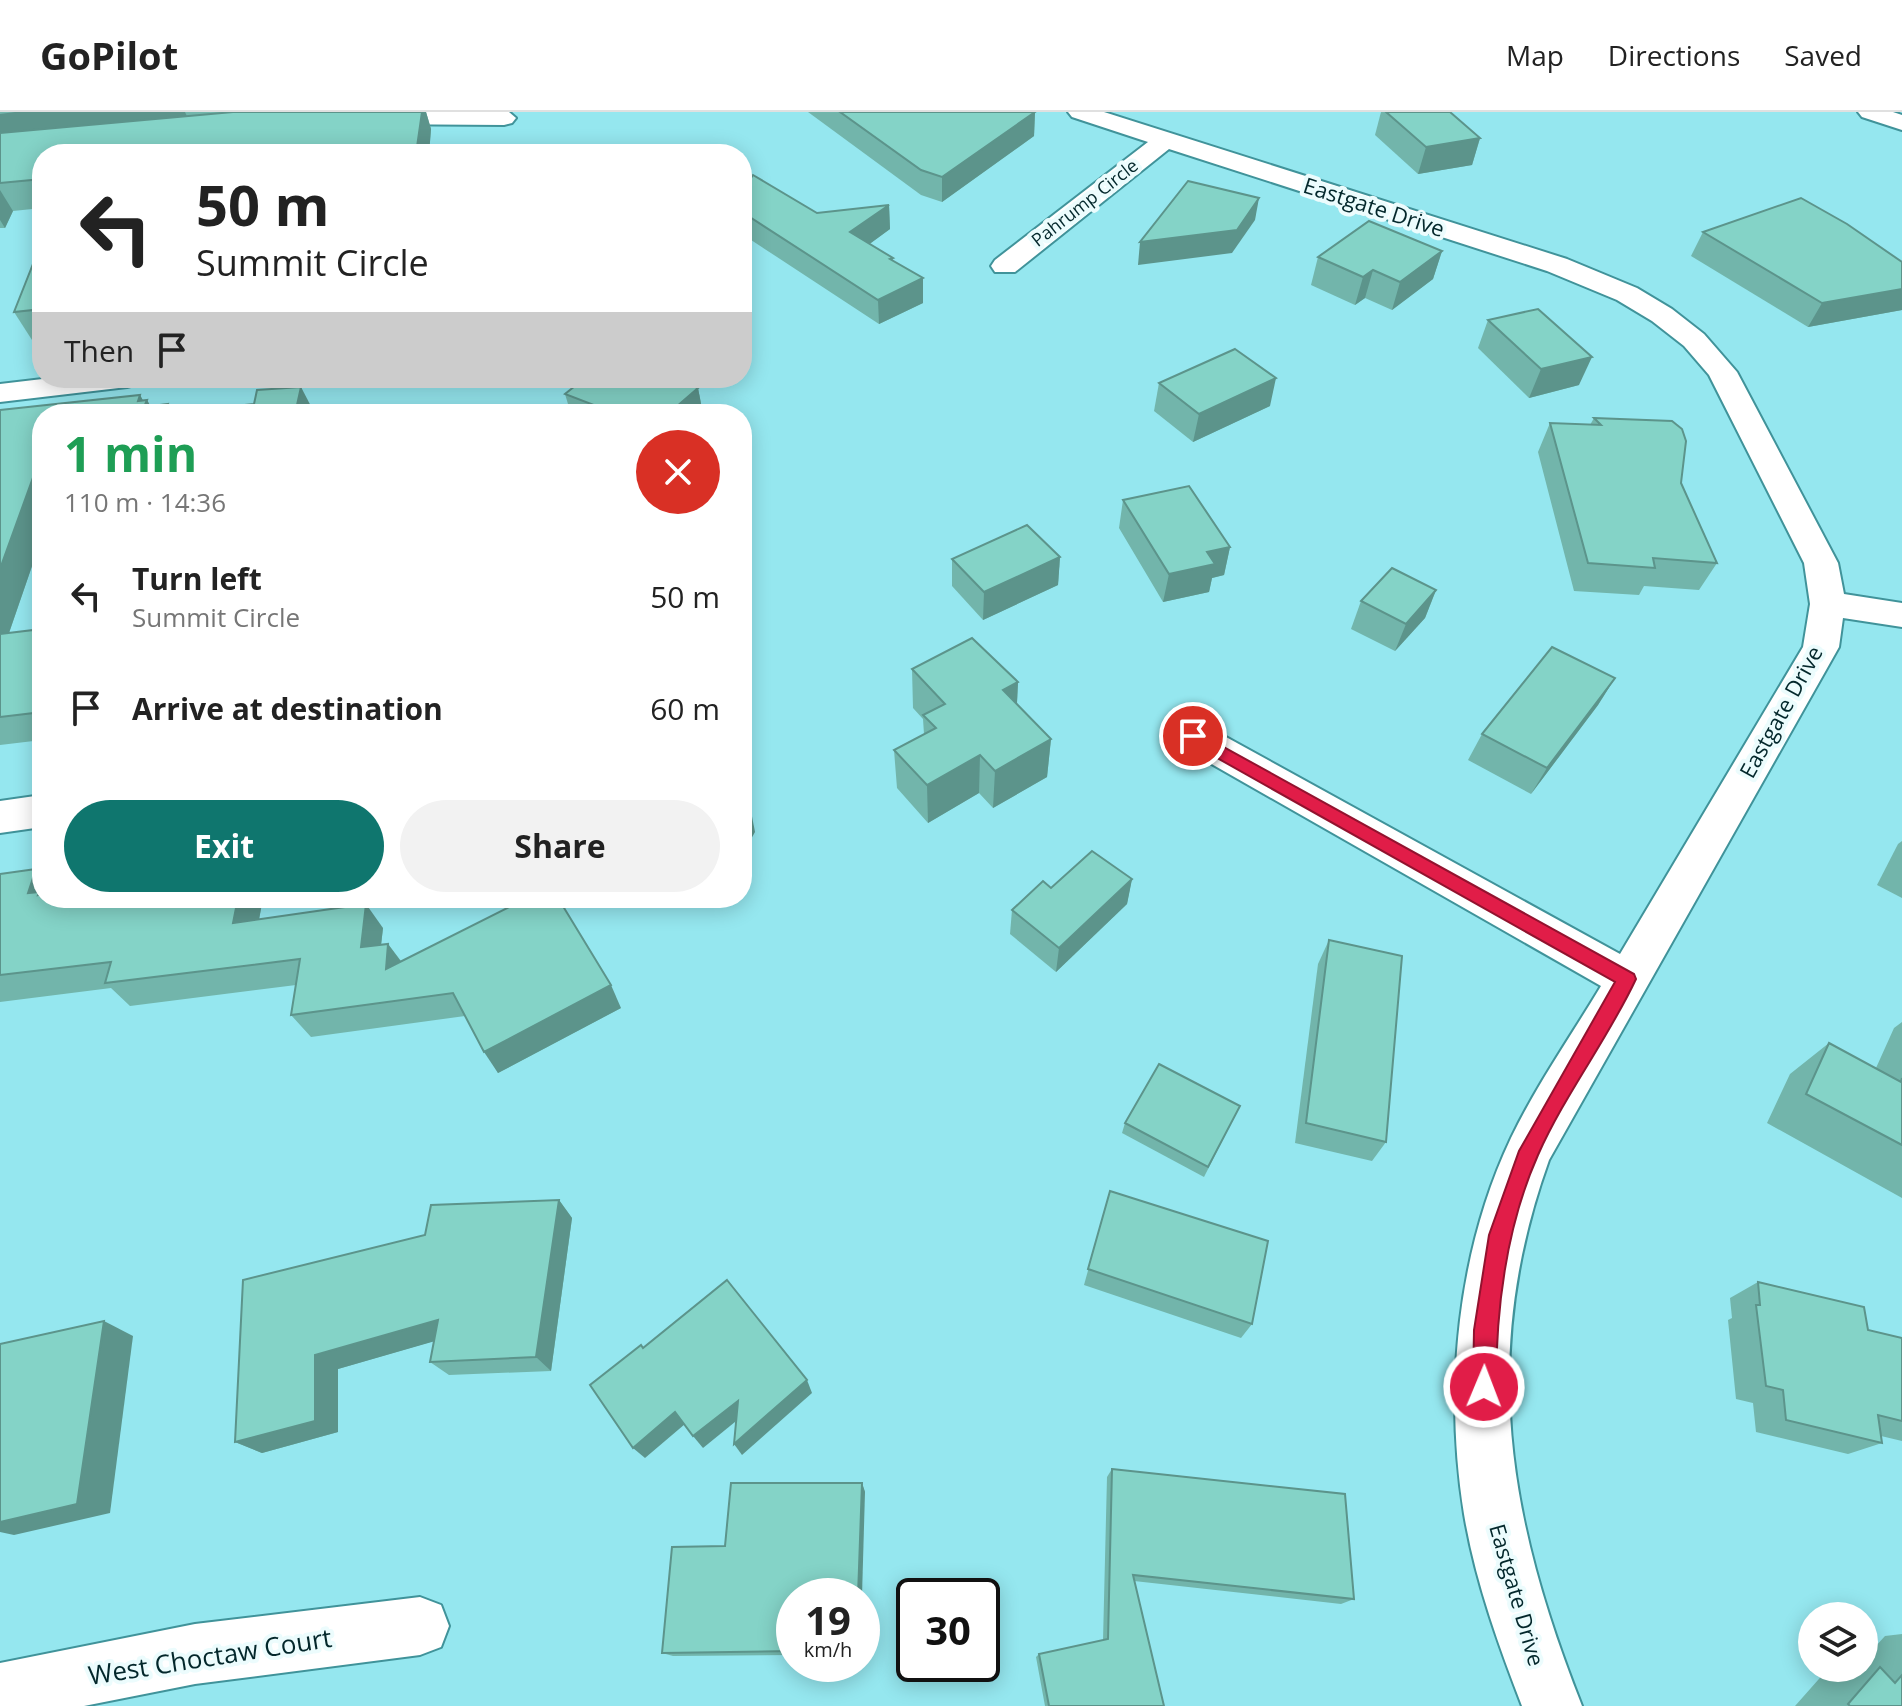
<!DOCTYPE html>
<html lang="en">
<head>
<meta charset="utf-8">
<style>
	:root { --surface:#fff; --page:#f2f2f2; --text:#222; --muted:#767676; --line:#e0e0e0; --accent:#0f766e }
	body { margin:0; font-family:"Open Sans",sans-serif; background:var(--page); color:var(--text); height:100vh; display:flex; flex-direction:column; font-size:30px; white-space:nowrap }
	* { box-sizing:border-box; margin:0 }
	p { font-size:26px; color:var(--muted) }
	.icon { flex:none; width:44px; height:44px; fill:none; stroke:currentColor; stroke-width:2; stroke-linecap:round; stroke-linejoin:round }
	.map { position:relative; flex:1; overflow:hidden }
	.details { position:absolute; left:32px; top:292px; width:720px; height:504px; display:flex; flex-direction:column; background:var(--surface); border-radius:32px; box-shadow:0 4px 20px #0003 }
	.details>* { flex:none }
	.guide { position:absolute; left:32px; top:32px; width:720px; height:244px; border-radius:32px; box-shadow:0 4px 20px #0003; background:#fff; color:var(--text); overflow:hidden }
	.buttons { position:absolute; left:1798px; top:1490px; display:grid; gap:16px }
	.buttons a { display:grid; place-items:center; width:80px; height:80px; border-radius:50%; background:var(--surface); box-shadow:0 4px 20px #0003; font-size:40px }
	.speed { position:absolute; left:776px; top:1466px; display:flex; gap:16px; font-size:40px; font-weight:700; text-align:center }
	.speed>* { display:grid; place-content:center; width:104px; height:104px; border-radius:50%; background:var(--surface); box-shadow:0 4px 20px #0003; line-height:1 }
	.speed small { font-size:20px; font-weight:400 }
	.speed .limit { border:4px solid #111; border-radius:12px; background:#fff; color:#111 }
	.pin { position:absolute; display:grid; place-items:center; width:68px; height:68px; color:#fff; margin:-34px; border:4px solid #fff; border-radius:50%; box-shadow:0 2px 8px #0007 }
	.me { position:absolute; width:88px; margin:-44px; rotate:1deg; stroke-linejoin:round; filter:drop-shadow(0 0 6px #0008) }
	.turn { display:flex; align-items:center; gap:28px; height:168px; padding:0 32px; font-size:36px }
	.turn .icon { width:104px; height:104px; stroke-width:2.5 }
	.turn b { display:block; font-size:56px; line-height:68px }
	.then { display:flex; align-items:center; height:76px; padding:0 32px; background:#0003; gap:16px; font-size:30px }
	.round { display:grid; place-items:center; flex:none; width:84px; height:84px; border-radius:42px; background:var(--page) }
	.overview { display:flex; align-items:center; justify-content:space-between; height:136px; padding:0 32px }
	h1 { font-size:48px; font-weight:700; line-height:60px; color:#1e9e55 }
	.button { display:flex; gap:16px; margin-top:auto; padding:16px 32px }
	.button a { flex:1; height:92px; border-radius:48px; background:var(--accent); color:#fff; font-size:32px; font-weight:700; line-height:92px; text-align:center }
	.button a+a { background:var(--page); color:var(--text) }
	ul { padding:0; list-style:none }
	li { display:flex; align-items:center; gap:24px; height:112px; padding:0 32px }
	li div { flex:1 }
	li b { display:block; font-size:30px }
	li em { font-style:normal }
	header { display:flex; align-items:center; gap:48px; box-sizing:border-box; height:112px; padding:0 40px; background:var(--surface); border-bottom:2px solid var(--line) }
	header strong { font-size:38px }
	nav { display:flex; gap:44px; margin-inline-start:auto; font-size:28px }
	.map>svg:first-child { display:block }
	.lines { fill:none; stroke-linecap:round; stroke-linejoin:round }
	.street-casing { stroke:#40939a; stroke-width:4 }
	.street { fill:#fff; fill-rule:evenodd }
	.wall { fill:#72b5ab }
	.shaded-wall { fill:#5c948b }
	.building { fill:#84d3c7; stroke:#5c948b; stroke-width:2 }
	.route { fill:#e11d48; stroke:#92132f; stroke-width:2 }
	.labels { text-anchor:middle; stroke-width:8; stroke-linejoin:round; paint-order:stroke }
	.far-street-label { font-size:18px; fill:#03272b; stroke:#ecfcfd }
	.street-label { font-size:22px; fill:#03272b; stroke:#ecfcfd }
	.near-street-label { font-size:26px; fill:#03272b; stroke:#ecfcfd }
</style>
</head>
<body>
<header>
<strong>GoPilot</strong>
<nav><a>Map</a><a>Directions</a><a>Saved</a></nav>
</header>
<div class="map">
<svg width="1902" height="1594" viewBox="0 0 1902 1594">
	<rect width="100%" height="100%" fill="#95e7ef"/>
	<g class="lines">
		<g class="street-casing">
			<g id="street">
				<path d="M371 0H509L516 6 512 11 504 13 364 12 360 7 364 2Z"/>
				<path d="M1068 0H1104L1567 147 1637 176 1672 197 1704 222 1737 260 1838 451 1844 482 1902 491V515L1843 506 1839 535 1549 1048C1479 1242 1508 1407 1582 1594H1522C1498 1532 1475 1468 1464 1402 1444 1278 1457 1140 1511 1026 1536 974 1571 924 1601 874L1180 634 1174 624 1180 614 1193 610 1206 614 1620 842 1803 535 1810 492 1804 451 1709 263 1684 234 1652 209 1617 188 1547 159 1169 37 1015 160H995L991 154 995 148 1148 30 1072 5Z"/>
				<path d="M1858 0H1893L1902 3V18L1862 5Z"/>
				<path d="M51 266H142L138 272 127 275 0 290V272Z"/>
				<path d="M42 683V715L0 721V689Z"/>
				<path d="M420 1485 441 1493 449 1514 441 1535 420 1543 195 1572 84 1594H0V1551L195 1512Z"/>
			</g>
		</g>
		<use href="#street" class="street"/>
	</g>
	<g class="wall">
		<path d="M0 0H426L431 17 429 42H42V96L13 99 5 116H0Z"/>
		<path d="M808 0H1035L1034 24 942 90 921 83Z"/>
		<path d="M1381 0H1450L1480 26 1472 53 1418 62 1375 23Z"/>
		<path d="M742 79 817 101 889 93 890 117 869 132 893 146V148L923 191 879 212 742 122Z"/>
		<path d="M1703 120 1902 150V198L1808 215 1691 144Z"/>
		<path d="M1442 139 1433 167 1392 198 1365 186 1355 193 1311 173 1318 145Z"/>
		<path d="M42 152V227L32 228 14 200Z"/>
		<path d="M1488 208 1579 273 1529 286 1478 236Z"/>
		<path d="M1159 271 1270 294 1193 330 1154 299Z"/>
		<path d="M698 276 703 302H571L565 282Z"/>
		<path d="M140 283 143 289 147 288 150 294 168 292 174 302H42V425L9 521 42 517V628L0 633V298Z"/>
		<path d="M1594 306 1681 371 1717 451 1699 478 1644 474 1639 483 1574 479 1538 340 1550 311 1590 313Z"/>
		<path d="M1123 388 1230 435 1224 463 1212 466 1209 480 1163 490 1119 416Z"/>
		<path d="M1060 445 1058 473 983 508 952 474V447Z"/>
		<path d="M1436 478 1425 506 1395 539 1351 517 1361 489Z"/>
		<path d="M912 557 1018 570 1017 592 1051 627 1047 665 993 696 979 681 928 711 897 676 894 638 924 622 923 607 913 596Z"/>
		<path d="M1615 566 1598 593 1531 682 1468 648 1482 622Z"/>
		<path d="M1902 729V786L1877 773 1898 732Z"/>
		<path d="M36 757 42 763V786H263L259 807 383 816 381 833 388 832 401 849 621 896 498 961 465 904 311 925 291 903 296 873 130 894 111 876 0 890V762Z"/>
		<path d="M1132 767 1127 792 1056 860 1010 822 1012 798 1051 776Z"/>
		<path d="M676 786H717L712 796Z"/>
		<path d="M1329 828 1386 1030 1372 1049 1295 1031 1318 852Z"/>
		<path d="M1902 910V1086L1767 1011 1790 962 1829 931 1876 956 1894 916Z"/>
		<path d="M1240 994 1204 1065 1122 1021 1125 1011Z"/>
		<path d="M1110 1079 1252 1212 1241 1226 1084 1173Z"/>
		<path d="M559 1088 572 1106 551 1259 449 1263 430 1250 434 1229 338 1257V1320L262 1341 235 1330Z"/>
		<path d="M1758 1170 1868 1218 1902 1226V1329L1881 1324 1882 1331 1848 1342 1756 1320 1753 1291 1736 1287 1728 1208 1732 1206 1730 1186Z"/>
		<path d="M1112 1357 1354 1487 1341 1492 1134 1469 1164 1594H1045L1036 1545 1039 1542 1103 1529 1107 1365Z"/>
		<path d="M862 1371 865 1380 794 1484V1543L673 1544 662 1541 725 1434Z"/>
		<path d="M1902 1522V1594H1795L1826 1559 1864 1556V1547L1885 1524Z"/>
	</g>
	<g class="shaded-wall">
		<path d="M15 0H185L190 11 0 30V2Z"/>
		<path d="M422 0H426L431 17 429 42H416Z"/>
		<path d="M1035 0 1034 24 942 90V65Z"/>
		<path d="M1480 26 1472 53 1418 62 1426 35Z"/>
		<path d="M0 78 13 99 5 116 0 108Z"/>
		<path d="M1259 86 1255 108 1232 141 1138 153 1140 130Z"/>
		<path d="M889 93 890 117 852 145 850 120Z"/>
		<path d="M1442 139 1433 167 1392 198 1400 170Z"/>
		<path d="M1373 158 1365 186 1355 193 1363 165Z"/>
		<path d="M923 166V191L879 212 878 188Z"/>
		<path d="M1902 177V198L1808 215 1822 191Z"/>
		<path d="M1592 245 1579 273 1529 286 1541 257Z"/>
		<path d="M1276 266 1270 294 1193 330 1199 302Z"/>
		<path d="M301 275 315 302H295Z"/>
		<path d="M698 276 703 302H668Z"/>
		<path d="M140 283 145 292 147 288 155 302 138 289Z"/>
		<path d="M168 292 174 302H166Z"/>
		<path d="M39 349H42V425L0 547V457Z"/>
		<path d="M1230 435 1224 463 1212 466 1209 480 1163 490 1169 462 1207 440Z"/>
		<path d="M1060 445 1058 473 983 508 984 480Z"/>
		<path d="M1436 478 1425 506 1395 539 1406 512Z"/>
		<path d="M1615 566 1598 593 1531 682 1547 656Z"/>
		<path d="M1018 570 1016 609 1003 578Z"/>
		<path d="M1051 627 1047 665 993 696 995 659Z"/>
		<path d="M742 629 745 646 742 647Z"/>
		<path d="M980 643 979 681 928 711 927 673Z"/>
		<path d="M750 694 755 720 742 743V708Z"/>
		<path d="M36 757 42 763V786L28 781Z"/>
		<path d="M1132 767 1127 792 1056 860 1059 836Z"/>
		<path d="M238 786H263L254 835 233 811Z"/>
		<path d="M709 786H717L712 796Z"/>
		<path d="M366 792 383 816 378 859 361 835Z"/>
		<path d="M388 832 405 855 386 857Z"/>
		<path d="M611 873 621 896 498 961 484 940Z"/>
		<path d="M559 1088 572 1106 551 1259 536 1245Z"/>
		<path d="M438 1208 456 1223 338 1257V1320L262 1341 235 1330 315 1243Z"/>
		<path d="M104 1209 133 1224 110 1401 14 1423 0 1420V1410Z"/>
		<path d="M807 1268 812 1281 742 1343 734 1332Z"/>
		<path d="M738 1289 746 1301 703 1336 693 1324Z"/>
		<path d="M675 1300 685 1312 645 1346 633 1336Z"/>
		<path d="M862 1371 865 1380 862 1484H858Z"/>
	</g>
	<g class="building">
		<path d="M233 0H422L416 42H42V67L0 71V21Z"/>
		<path d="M840 0H1035L942 65 921 58Z"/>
		<path d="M1386 0H1450L1480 26 1426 35Z"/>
		<path d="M753 63 817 101 889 93 850 120 893 146 890 147 923 166 878 188 742 100V79Z"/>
		<path d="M1188 69 1259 86 1237 118 1140 130Z"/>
		<path d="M1801 86 1847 112 1902 150V177L1822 191 1703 120Z"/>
		<path d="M1369 109 1442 139 1400 170 1373 158 1363 165 1318 145Z"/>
		<path d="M33 152H42V197L14 200Z"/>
		<path d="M1538 197 1592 245 1541 257 1488 208Z"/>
		<path d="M1235 237 1276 266 1199 302 1159 271Z"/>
		<path d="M585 266H672L698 276 668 302H617L565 282Z"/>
		<path d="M301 275 295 302H215L217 296 254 292 257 278Z"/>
		<path d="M140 283 138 289 147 288 144 295 168 292 166 302H42V349H39L0 457V298Z"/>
		<path d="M390 296 389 302H330V301Z"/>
		<path d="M527 298 531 302H514Z"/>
		<path d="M1594 306 1672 309 1682 317 1686 329 1681 371 1717 451 1653 446 1655 456 1588 451 1550 311 1601 313Z"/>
		<path d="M1189 374 1230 435 1207 440 1215 452 1169 462 1123 388Z"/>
		<path d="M1027 413 1060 445 984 480 952 447Z"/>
		<path d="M1392 456 1436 478 1406 512 1361 489Z"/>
		<path d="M42 517V600L0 605V522Z"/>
		<path d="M972 526 1018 570 1003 578 1051 627 995 659 980 643 927 673 894 638 936 616 923 603 945 592 912 557Z"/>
		<path d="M1552 535 1615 566 1547 656 1482 622Z"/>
		<path d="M742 692 750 694 742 708Z"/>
		<path d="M1092 739 1132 767 1059 836 1012 798 1043 769 1051 776Z"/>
		<path d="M36 757 28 781 39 780 38 783 42 782V786H238L233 811 366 792 361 835 388 832 386 857 527 786H558L611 873 484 940 453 881 291 903 300 847 105 871 111 850 0 863V762Z"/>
		<path d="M1329 828 1402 844 1386 1030 1306 1011Z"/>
		<path d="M1829 931 1901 970 1902 966V1033L1806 982Z"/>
		<path d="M1159 952 1240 994 1208 1055 1125 1011Z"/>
		<path d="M1110 1079 1268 1129 1252 1212 1088 1157Z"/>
		<path d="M559 1088 536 1245 430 1250 438 1208 315 1243V1309L235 1330 243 1168 425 1123 431 1093Z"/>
		<path d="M727 1168 807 1268 734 1332 738 1289 693 1324 675 1300 633 1336 590 1273 641 1233 643 1236Z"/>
		<path d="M1758 1170 1864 1195 1868 1218 1902 1226V1309L1878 1303 1882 1331 1786 1308 1783 1278 1766 1274 1756 1193H1760Z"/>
		<path d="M104 1209 77 1392 0 1410V1232Z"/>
		<path d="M1112 1357 1345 1382 1354 1487 1133 1463 1164 1594H1049L1039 1542 1108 1527Z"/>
		<path d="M731 1371H862L858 1484H794V1539L662 1541 672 1435 725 1434Z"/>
		<path d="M1880 1555 1895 1571 1902 1563V1594H1850L1848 1592Z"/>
	</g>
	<path class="route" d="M1193 618 1634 862 1636 867C1608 927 1565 982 1538 1043 1506 1115 1496 1196 1496 1275L1492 1283 1484 1286 1476 1283 1473 1275 1474 1218 1489 1123 1519 1039 1615 870 1187 629 1185 624 1187 620Z"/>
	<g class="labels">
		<g class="far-street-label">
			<text transform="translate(1085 91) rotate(-38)" y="6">Pahrump Circle</text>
		</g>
		<g class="street-label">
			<text transform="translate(1374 95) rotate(18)" y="8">Eastgate Drive</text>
			<text transform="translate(1781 600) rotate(-61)" y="8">Eastgate Drive</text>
			<text transform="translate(1517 1483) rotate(74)" y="8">Eastgate Drive</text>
		</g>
		<g class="near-street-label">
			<text transform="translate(210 1545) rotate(-9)" y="9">West Choctaw Court</text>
		</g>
	</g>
</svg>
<div class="buttons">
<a><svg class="icon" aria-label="layers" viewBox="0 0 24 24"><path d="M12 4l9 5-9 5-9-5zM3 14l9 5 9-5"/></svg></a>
</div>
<div class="speed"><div>19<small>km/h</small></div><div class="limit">30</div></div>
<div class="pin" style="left:1193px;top:624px;background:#d93025"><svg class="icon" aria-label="arrive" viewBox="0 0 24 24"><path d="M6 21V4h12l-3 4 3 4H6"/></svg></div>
<svg class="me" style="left:1484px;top:1275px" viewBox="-20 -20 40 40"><circle r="17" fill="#e11d48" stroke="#fff" stroke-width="3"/><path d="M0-11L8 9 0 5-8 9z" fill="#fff"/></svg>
<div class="guide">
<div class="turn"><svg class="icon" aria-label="left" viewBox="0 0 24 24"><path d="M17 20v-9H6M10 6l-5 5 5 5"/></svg><div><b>50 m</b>Summit Circle</div></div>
<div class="then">Then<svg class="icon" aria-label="arrive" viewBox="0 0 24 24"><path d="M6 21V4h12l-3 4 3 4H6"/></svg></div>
</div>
<section class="details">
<div class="overview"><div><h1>1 min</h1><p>110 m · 14:36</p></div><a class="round" style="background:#d93025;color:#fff"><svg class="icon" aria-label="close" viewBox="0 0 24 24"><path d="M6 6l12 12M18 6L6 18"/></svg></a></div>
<ul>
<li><svg class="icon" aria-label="left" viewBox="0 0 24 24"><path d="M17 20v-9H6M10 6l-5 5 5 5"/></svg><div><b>Turn left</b><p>Summit Circle</p></div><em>50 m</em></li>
<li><svg class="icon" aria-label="arrive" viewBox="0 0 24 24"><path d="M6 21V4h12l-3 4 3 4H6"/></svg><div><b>Arrive at destination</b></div><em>60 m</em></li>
</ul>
<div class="button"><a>Exit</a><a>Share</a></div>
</section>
</div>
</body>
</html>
